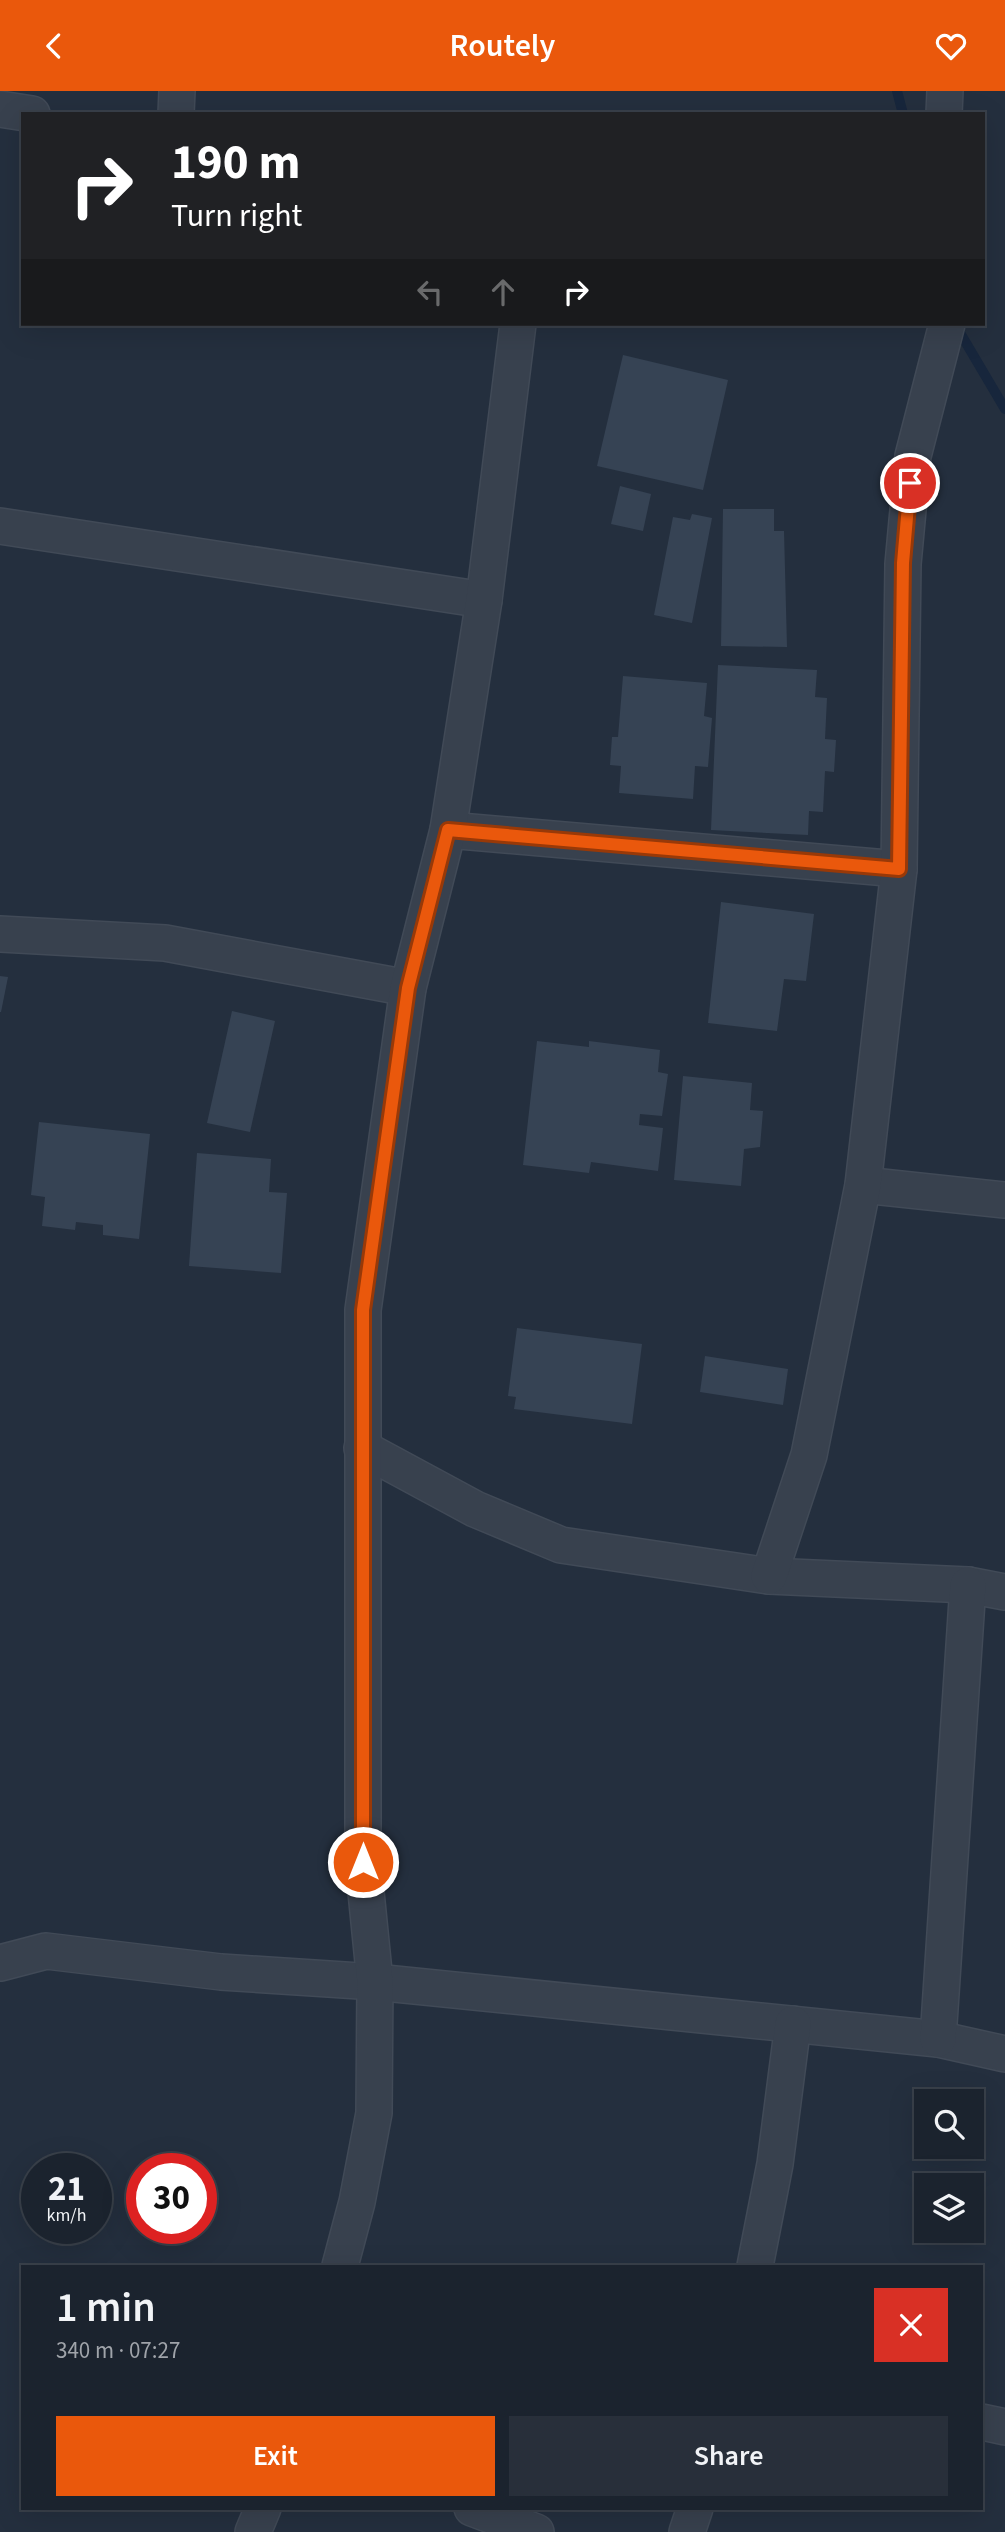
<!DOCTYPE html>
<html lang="en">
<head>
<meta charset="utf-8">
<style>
	:root { --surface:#1b232e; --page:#282f3a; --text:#f1f3f6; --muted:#a0a4aa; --line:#39404a; --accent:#ea580c }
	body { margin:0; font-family:"Source Sans 3",sans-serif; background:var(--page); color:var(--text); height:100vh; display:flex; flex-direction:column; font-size:26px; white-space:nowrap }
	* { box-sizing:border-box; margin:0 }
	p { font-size:23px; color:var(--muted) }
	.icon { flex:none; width:38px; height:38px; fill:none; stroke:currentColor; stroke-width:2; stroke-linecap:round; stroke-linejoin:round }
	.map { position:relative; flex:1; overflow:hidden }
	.panel { position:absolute; left:21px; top:2174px; width:962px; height:245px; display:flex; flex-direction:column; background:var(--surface); border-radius:0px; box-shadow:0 7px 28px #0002,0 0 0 2px var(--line) }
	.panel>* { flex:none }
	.hud { position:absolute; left:21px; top:21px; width:964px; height:214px; border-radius:0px; box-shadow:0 7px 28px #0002,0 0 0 2px var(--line); background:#202124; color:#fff; overflow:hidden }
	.buttons { position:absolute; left:914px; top:1998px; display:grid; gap:14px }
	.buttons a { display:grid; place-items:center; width:70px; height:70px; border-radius:0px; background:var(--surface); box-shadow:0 7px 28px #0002,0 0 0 2px var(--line); font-size:35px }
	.speed { position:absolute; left:21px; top:2062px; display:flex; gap:14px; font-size:35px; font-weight:700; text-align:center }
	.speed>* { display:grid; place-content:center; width:91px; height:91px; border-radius:50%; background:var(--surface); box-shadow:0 7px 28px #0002,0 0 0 2px var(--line); line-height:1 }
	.speed small { font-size:18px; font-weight:400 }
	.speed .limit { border:10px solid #d22; background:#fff; color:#111 }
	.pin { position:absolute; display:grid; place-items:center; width:60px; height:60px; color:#fff; margin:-30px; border:4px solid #fff; border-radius:50%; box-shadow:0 2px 7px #0007 }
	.me { position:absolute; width:77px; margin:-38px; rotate:0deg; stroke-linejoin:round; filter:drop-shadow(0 0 5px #0008) }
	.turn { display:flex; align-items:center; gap:24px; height:147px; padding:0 35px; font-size:32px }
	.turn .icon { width:91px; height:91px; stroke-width:2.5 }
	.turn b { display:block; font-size:49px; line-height:60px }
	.lanes { display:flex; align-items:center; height:66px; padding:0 35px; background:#0003; justify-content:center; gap:35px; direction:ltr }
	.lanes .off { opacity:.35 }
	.round { display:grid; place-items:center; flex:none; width:74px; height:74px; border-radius:0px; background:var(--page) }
	.headline { display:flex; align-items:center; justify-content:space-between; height:119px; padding:0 35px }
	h1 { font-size:42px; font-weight:600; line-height:52px }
	.button { display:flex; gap:14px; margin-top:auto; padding:14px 35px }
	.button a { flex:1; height:80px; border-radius:0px; background:var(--accent); color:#fff; font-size:28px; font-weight:600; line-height:80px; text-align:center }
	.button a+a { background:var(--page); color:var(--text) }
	header { display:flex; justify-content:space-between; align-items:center; height:91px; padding:0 35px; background:var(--accent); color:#fff; font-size:32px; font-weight:600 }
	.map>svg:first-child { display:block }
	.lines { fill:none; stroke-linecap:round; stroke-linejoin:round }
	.stream { stroke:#17263c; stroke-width:10 }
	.building { fill:#364354 }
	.minor-casing { stroke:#414a57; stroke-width:38 }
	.minor { stroke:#38414e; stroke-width:35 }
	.route-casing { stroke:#983908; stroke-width:18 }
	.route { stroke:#ea580c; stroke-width:12 }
</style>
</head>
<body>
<header><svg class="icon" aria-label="back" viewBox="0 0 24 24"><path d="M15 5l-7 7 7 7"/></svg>Routely<svg class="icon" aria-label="heart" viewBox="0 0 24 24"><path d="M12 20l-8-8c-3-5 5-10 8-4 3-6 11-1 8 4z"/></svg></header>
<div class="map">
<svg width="1005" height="2441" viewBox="0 0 1005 2441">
	<rect width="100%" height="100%" fill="#242f3e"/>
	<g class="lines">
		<g class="stream">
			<path d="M897 0 903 23"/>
			<path d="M956 235 1005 318"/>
		</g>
	</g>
	<g class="building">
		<path d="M623 264 728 289 703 399 597 375Z"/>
		<path d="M620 395 651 403 643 440 611 433Z"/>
		<path d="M723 418H774V440H784L787 556 721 555Z"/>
		<path d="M692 423 712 427 692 532 654 524 673 426 690 429Z"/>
		<path d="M718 574 817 579 815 606 827 607 825 648 836 649 834 681 825 680 823 721 809 720 808 744 711 739Z"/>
		<path d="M623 585 707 592 704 625 712 627 708 676 695 675 693 708 619 702 621 675 610 674 612 646H618Z"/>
		<path d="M721 811 814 823 806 890 784 888 777 940 708 932Z"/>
		<path d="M0 885 8 886 1 921H0Z"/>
		<path d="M232 920 275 930 250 1041 207 1032Z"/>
		<path d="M537 950 589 956V950L660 959 658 981 668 983 662 1025 640 1023 639 1034 663 1037 658 1080 591 1071 589 1082 523 1074Z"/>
		<path d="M683 985 752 992 750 1019 763 1020 760 1056 744 1058 741 1095 674 1089Z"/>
		<path d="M39 1031 150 1043 139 1148 103 1144V1134L76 1131 75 1139 42 1135 45 1106 31 1104Z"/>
		<path d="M197 1062 271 1068 269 1101 287 1102 281 1182 189 1175Z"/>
		<path d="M517 1237 642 1253 632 1333 514 1318 516 1306 508 1305Z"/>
		<path d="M705 1265 788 1278 783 1314 700 1301Z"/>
	</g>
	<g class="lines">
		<g class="minor-casing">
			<g id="minor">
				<path d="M0 18 32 23"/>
				<path d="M176 23 177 0"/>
				<path d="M944 23 945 0"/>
				<path d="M0 435 484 509"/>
				<path d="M448 739 899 778"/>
				<path d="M0 843 165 852 408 897"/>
				<path d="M863 1094 1005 1109"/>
				<path d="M362 1357 475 1418 561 1454 769 1485 968 1494 1005 1501"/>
				<path d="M769 1485 809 1364 863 1094 899 778 903 473 913 365 947 233"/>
				<path d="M0 1872 46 1860 221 1881 375 1891 938 1948 1005 1963"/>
				<path d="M938 1948 968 1494"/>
				<path d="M340 2175 357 2111 374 2022 375 1891 363 1771V1219L408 897 448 739 484 509 518 233"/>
				<path d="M755 2175 775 2073 793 1933"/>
				<path d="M982 2331 1005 2336"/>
				<path d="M472 2417 536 2441"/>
				<path d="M253 2441 263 2417"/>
				<path d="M687 2441 695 2417"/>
			</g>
		</g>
		<use href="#minor" class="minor"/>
	</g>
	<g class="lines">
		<g class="route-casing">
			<path id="route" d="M363 1771V1219L408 897 448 739 899 778 903 472 910 392"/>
		</g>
		<use href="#route" class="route"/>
	</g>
</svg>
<div class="buttons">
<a><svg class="icon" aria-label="search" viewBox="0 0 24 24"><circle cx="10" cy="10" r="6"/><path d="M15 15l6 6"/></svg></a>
<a><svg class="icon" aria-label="layers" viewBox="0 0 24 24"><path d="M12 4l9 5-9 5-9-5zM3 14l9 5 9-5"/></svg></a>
</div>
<div class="speed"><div>21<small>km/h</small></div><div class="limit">30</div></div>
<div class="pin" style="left:910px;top:392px;background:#d93025"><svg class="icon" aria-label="arrive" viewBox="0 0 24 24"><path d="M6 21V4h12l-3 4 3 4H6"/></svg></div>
<svg class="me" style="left:363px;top:1771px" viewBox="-20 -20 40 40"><circle r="17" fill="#ea580c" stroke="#fff" stroke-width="3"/><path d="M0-11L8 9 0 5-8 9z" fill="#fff"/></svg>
<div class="hud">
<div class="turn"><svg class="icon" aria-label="right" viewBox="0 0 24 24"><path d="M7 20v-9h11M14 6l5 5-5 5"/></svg><div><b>190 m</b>Turn right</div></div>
<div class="lanes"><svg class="icon off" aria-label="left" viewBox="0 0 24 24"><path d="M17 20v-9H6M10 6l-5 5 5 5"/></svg><svg class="icon off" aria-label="ahead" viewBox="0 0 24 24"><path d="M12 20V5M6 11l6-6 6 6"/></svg><svg class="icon" aria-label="right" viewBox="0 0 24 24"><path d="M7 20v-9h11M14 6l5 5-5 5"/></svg></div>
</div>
<section class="panel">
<div class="headline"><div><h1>1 min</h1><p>340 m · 07:27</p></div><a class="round" style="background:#d93025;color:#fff"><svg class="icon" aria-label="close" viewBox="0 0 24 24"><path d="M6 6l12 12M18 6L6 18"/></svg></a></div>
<div class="button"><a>Exit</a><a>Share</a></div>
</section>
</div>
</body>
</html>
